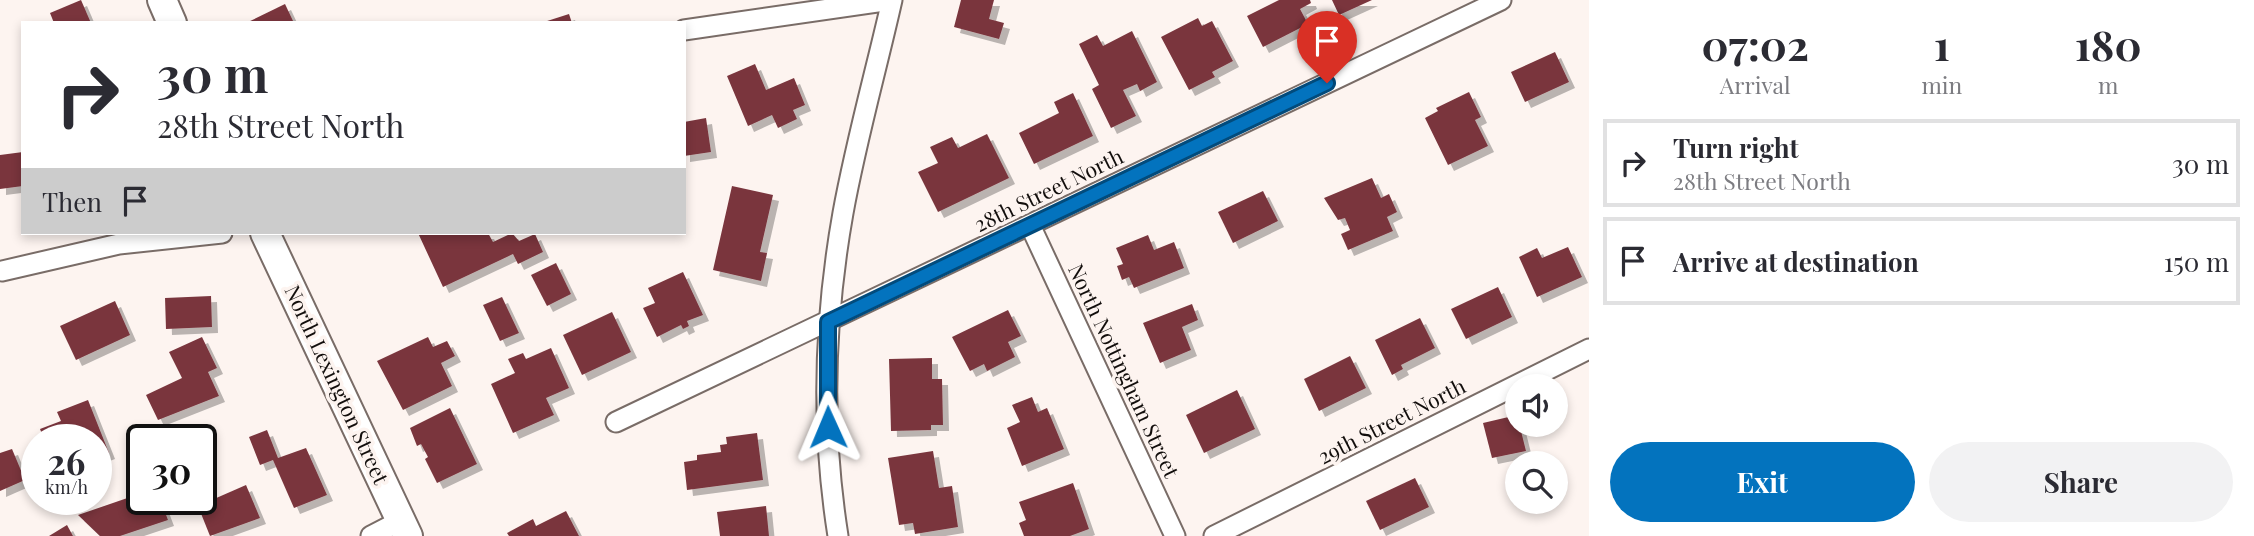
<!DOCTYPE html>
<html lang="en">
<head>
<meta charset="utf-8">
<style>
	:root { --surface:#fff; --page:#f2f2f3; --text:#2b2b33; --muted:#7c7c81; --line:#e1e1e2; --accent:#0373be }
	body { margin:0; font-family:"Playfair Display",serif; background:var(--page); color:var(--text); height:100vh; display:flex; flex-direction:column; font-size:26px; white-space:nowrap }
	* { box-sizing:border-box; margin:0 }
	p { font-size:23px; color:var(--muted) }
	.icon { flex:none; width:38px; height:38px; fill:none; stroke:currentColor; stroke-width:2; stroke-linecap:round; stroke-linejoin:round }
	.map { position:relative; flex:1; overflow:hidden }
	.side { display:flex; flex-direction:column; background:var(--surface); width:665px }
	.side>* { flex:none }
	.top-card { position:absolute; left:21px; top:21px; width:665px; height:214px; border-radius:0px; box-shadow:0 4px 10px #0003; background:#fff; color:var(--text); overflow:hidden }
	.controls { position:absolute; left:1505px; top:374px; display:grid; gap:14px }
	.controls a { display:grid; place-items:center; width:63px; height:63px; border-radius:50%; background:var(--surface); box-shadow:0 4px 10px #0003; font-size:35px }
	.speed { position:absolute; left:21px; top:424px; display:flex; gap:14px; font-size:35px; font-weight:700; text-align:center }
	.speed>* { display:grid; place-content:center; width:91px; height:91px; border-radius:50%; background:var(--surface); box-shadow:0 4px 10px #0003; line-height:1 }
	.speed small { font-size:18px; font-weight:400 }
	.speed .limit { border:4px solid #111; border-radius:10px; background:#fff; color:#111 }
	.pin { position:absolute; display:grid; place-items:center; width:60px; height:60px; color:#fff; margin:-72px -30px; border-radius:50% 50% 50% 0; rotate:-45deg; box-shadow:0 0 7px #0007 }
	.pin .icon { rotate:45deg }
	.me { position:absolute; width:77px; margin:-38px; rotate:359deg; stroke-linejoin:round; filter:drop-shadow(0 0 5px #0008) }
	.turn { display:flex; align-items:center; gap:24px; height:147px; padding:0 21px; font-size:32px }
	.turn .icon { width:91px; height:91px; stroke-width:2.5 }
	.turn b { display:block; font-size:49px; line-height:60px }
	.then { display:flex; align-items:center; height:66px; padding:0 21px; background:#0003; gap:14px; font-size:26px }
	.eta { display:flex; justify-content:space-evenly; align-items:center; height:119px; text-align:center }
	.eta b { font-size:42px; font-weight:700; line-height:49px }
	.button { display:flex; gap:14px; margin-top:auto; padding:14px 21px }
	.button a { flex:1; height:80px; border-radius:42px; background:var(--accent); color:#fff; font-size:28px; font-weight:700; line-height:80px; text-align:center }
	.button a+a { background:var(--page); color:var(--text) }
	ul { padding:0; list-style:none }
	li { display:flex; align-items:center; gap:21px; height:88px; margin:0 14px 10px; padding:0 7px; border:4px solid var(--line); border-radius:0px }
	li div { flex:1 }
	li b { display:block; font-size:26px }
	li em { font-style:normal }
	main { display:flex; flex:1; min-height:0 }
	.map>svg:first-child { display:block }
	.building { fill:#7a363e; filter:url(#shadow) }
	.lines { fill:none; stroke-linecap:round; stroke-linejoin:round }
	.street-casing { stroke:#796c67; stroke-width:23 }
	.secondary-casing { stroke:#796c67; stroke-width:32 }
	.street { stroke:#fff; stroke-width:19 }
	.secondary { stroke:#fff; stroke-width:28 }
	.route-casing { stroke:#024b7c; stroke-width:18 }
	.route { stroke:#0373be; stroke-width:12 }
	.labels { text-anchor:middle; stroke-width:7; stroke-linejoin:round; paint-order:stroke }
	.street-label { font-size:21px; fill:#120e0c; stroke:#fdf4f0 }
</style>
</head>
<body>
<main>
<div class="map">
<svg width="1589" height="536" viewBox="0 0 1589 536">
	<defs>
		<filter id="shadow"><feDropShadow dx="6" dy="6" stdDeviation="0" flood-color="#0004"/></filter>
	</defs>
	<rect width="100%" height="100%" fill="#fdf4f0"/>
	<g class="building">
		<path d="M81 0 91 23H54L50 13Z"/>
		<path d="M961 0H994L989 19 1004 23 999 39 954 27Z"/>
		<path d="M1279 0H1310L1311 3 1300 9 1308 24 1263 47 1247 16Z"/>
		<path d="M1332 0H1372L1339 15Z"/>
		<path d="M285 4 294 23H246Z"/>
		<path d="M569 14 572 23H544V22Z"/>
		<path d="M1198 18 1202 26 1212 21 1233 61 1212 72 1215 77 1189 90 1161 37Z"/>
		<path d="M1132 31 1157 82 1140 91 1137 84 1123 90 1136 116 1111 128 1092 89 1099 85 1079 44 1097 35 1103 46Z"/>
		<path d="M1555 52 1569 82 1525 102 1511 72Z"/>
		<path d="M755 64 766 90 794 78 805 105 793 110 797 119 778 128 772 115 748 126 727 76Z"/>
		<path d="M1469 92 1481 117 1475 120 1488 146 1448 165 1425 118 1438 111 1436 108Z"/>
		<path d="M1073 93 1093 136 1034 164 1019 133 1059 113 1054 102Z"/>
		<path d="M706 118 711 152 684 156V122Z"/>
		<path d="M987 134 1009 178 938 212 918 172 938 163 930 147 952 137 958 148Z"/>
		<path d="M23 152V186L0 189V155Z"/>
		<path d="M1372 178 1381 198 1389 194 1397 212 1387 217 1393 231 1348 250 1341 234 1350 230 1345 218 1338 220 1324 198Z"/>
		<path d="M732 186 773 195 760 252 767 253 761 281 713 270Z"/>
		<path d="M1263 191 1278 221 1233 243 1218 212Z"/>
		<path d="M418 233H488L493 242 512 233 519 241 535 234 543 252 518 264 513 254 443 287Z"/>
		<path d="M1148 235 1154 250 1174 242 1184 268 1134 288 1129 277 1122 280 1117 266 1123 264 1116 248Z"/>
		<path d="M1568 247 1582 277 1537 297 1519 257 1537 248 1542 258Z"/>
		<path d="M556 263 571 294 547 306 531 275Z"/>
		<path d="M683 272 703 315 687 321 689 326 683 329 681 325 657 337 643 308 655 303 648 288Z"/>
		<path d="M1498 287 1512 317 1466 339 1451 309Z"/>
		<path d="M211 296 212 327 166 329 165 298Z"/>
		<path d="M502 297 519 333 500 341 483 305Z"/>
		<path d="M115 301 130 335 76 360 60 326Z"/>
		<path d="M1192 304 1198 320 1182 327 1191 350 1160 363 1143 323Z"/>
		<path d="M1008 310 1021 336 1008 342 1015 357 987 371 984 364 970 371 952 337Z"/>
		<path d="M612 312 631 352 582 375 563 335Z"/>
		<path d="M1420 318 1435 348 1401 365 1403 369 1392 375 1375 340Z"/>
		<path d="M202 337 217 368 208 372 219 396 158 420 146 395 182 378 169 352Z"/>
		<path d="M428 337 433 347 447 341 455 356 441 363 452 386 403 410 377 361Z"/>
		<path d="M551 348 569 388 546 398 554 415 513 433 491 384 515 373 508 359 523 353 526 359Z"/>
		<path d="M1350 356 1366 388 1319 411 1304 379Z"/>
		<path d="M932 358V379H942L943 425H931V430L891 431 889 359Z"/>
		<path d="M1237 390 1255 429 1204 453 1186 415Z"/>
		<path d="M1032 397 1038 412 1047 408 1064 449 1022 466 1007 428 1020 422 1012 405Z"/>
		<path d="M88 400 109 453 96 458V439H44L40 429 61 421 57 412Z"/>
		<path d="M450 408 477 464 437 483 425 459 428 457 421 444 417 446 410 428Z"/>
		<path d="M1517 415 1526 451 1492 458 1483 423Z"/>
		<path d="M267 430 278 458 306 448 327 495 294 508 273 460 260 465 249 437Z"/>
		<path d="M757 433 763 480 687 490 684 462 697 460V455L721 452 720 445 727 444 726 437Z"/>
		<path d="M12 449 25 480 0 491V453Z"/>
		<path d="M933 451 939 488 952 486 958 527 915 534 913 523 899 525 888 458Z"/>
		<path d="M1415 478 1429 507 1380 530 1366 501Z"/>
		<path d="M1073 483 1089 529 1070 536H1024L1019 523 1026 520 1019 502Z"/>
		<path d="M246 485 260 518 210 536 198 506Z"/>
		<path d="M142 493V499H160L168 520 120 536H100L78 515Z"/>
		<path d="M766 506 769 536H720L717 512Z"/>
		<path d="M566 511 579 536H509L507 533 533 519 536 526Z"/>
		<path d="M67 525 73 536H49Z"/>
	</g>
	<g class="lines">
		<g class="street-casing">
			<g id="street">
				<path d="M684 30 891 0"/>
				<path d="M1030 225 1175 536"/>
				<path d="M2 271 119 244 222 233"/>
				<path d="M616 422 1501 0"/>
				<path d="M371 536 400 521"/>
				<path d="M838 536C821 429 824 320 843 213 856 141 876 71 892 0"/>
				<path d="M1214 536 1589 349"/>
			</g>
		</g>
		<g class="secondary-casing">
			<g id="secondary">
				<path d="M162 0 172 23"/>
				<path d="M265 233 408 536"/>
			</g>
		</g>
		<use href="#street" class="street"/>
		<use href="#secondary" class="secondary"/>
	</g>
	<g class="lines">
		<g class="route-casing">
			<path id="route" d="M828 427V322L1327 83"/>
		</g>
		<use href="#route" class="route"/>
	</g>
	<g class="labels">
		<g class="street-label">
			<text transform="translate(1049 191) rotate(-26)" y="7">28th Street North</text>
			<text transform="translate(1123 371) rotate(65)" y="7">North Nottingham Street</text>
			<text transform="translate(336 385) rotate(65)" y="7">North Lexington Street</text>
			<text transform="translate(1392 422) rotate(-27)" y="7">29th Street North</text>
		</g>
	</g>
</svg>
<div class="controls">
<a><svg class="icon" aria-label="sound" viewBox="0 0 24 24"><path d="M4 9h4l5-4v14l-5-4H4zM17 9q2 3 0 6"/></svg></a>
<a><svg class="icon" aria-label="search" viewBox="0 0 24 24"><circle cx="10" cy="10" r="6"/><path d="M15 15l6 6"/></svg></a>
</div>
<div class="speed"><div>26<small>km/h</small></div><div class="limit">30</div></div>
<div class="pin" style="left:1327px;top:83px;background:#d93025"><svg class="icon" aria-label="arrive" viewBox="0 0 24 24"><path d="M6 21V4h12l-3 4 3 4H6"/></svg></div>
<svg class="me" style="left:828px;top:427px" viewBox="-20 -20 40 40"><path d="M0-17L14 15 0 8-14 15z" fill="#0373be" stroke="#fff" stroke-width="4"/></svg>
<div class="top-card">
<div class="turn"><svg class="icon" aria-label="right" viewBox="0 0 24 24"><path d="M7 20v-9h11M14 6l5 5-5 5"/></svg><div><b>30 m</b>28th Street North</div></div>
<div class="then">Then<svg class="icon" aria-label="arrive" viewBox="0 0 24 24"><path d="M6 21V4h12l-3 4 3 4H6"/></svg></div>
</div>
</div>
<section class="side">
<div class="eta">
<div><b>07:02</b><p>Arrival</p></div>
<div><b>1</b><p>min</p></div>
<div><b>180</b><p>m</p></div>
</div>
<ul>
<li><svg class="icon" aria-label="right" viewBox="0 0 24 24"><path d="M7 20v-9h11M14 6l5 5-5 5"/></svg><div><b>Turn right</b><p>28th Street North</p></div><em>30 m</em></li>
<li><svg class="icon" aria-label="arrive" viewBox="0 0 24 24"><path d="M6 21V4h12l-3 4 3 4H6"/></svg><div><b>Arrive at destination</b></div><em>150 m</em></li>
</ul>
<div class="button"><a>Exit</a><a>Share</a></div>
</section>
</main>
</body>
</html>
